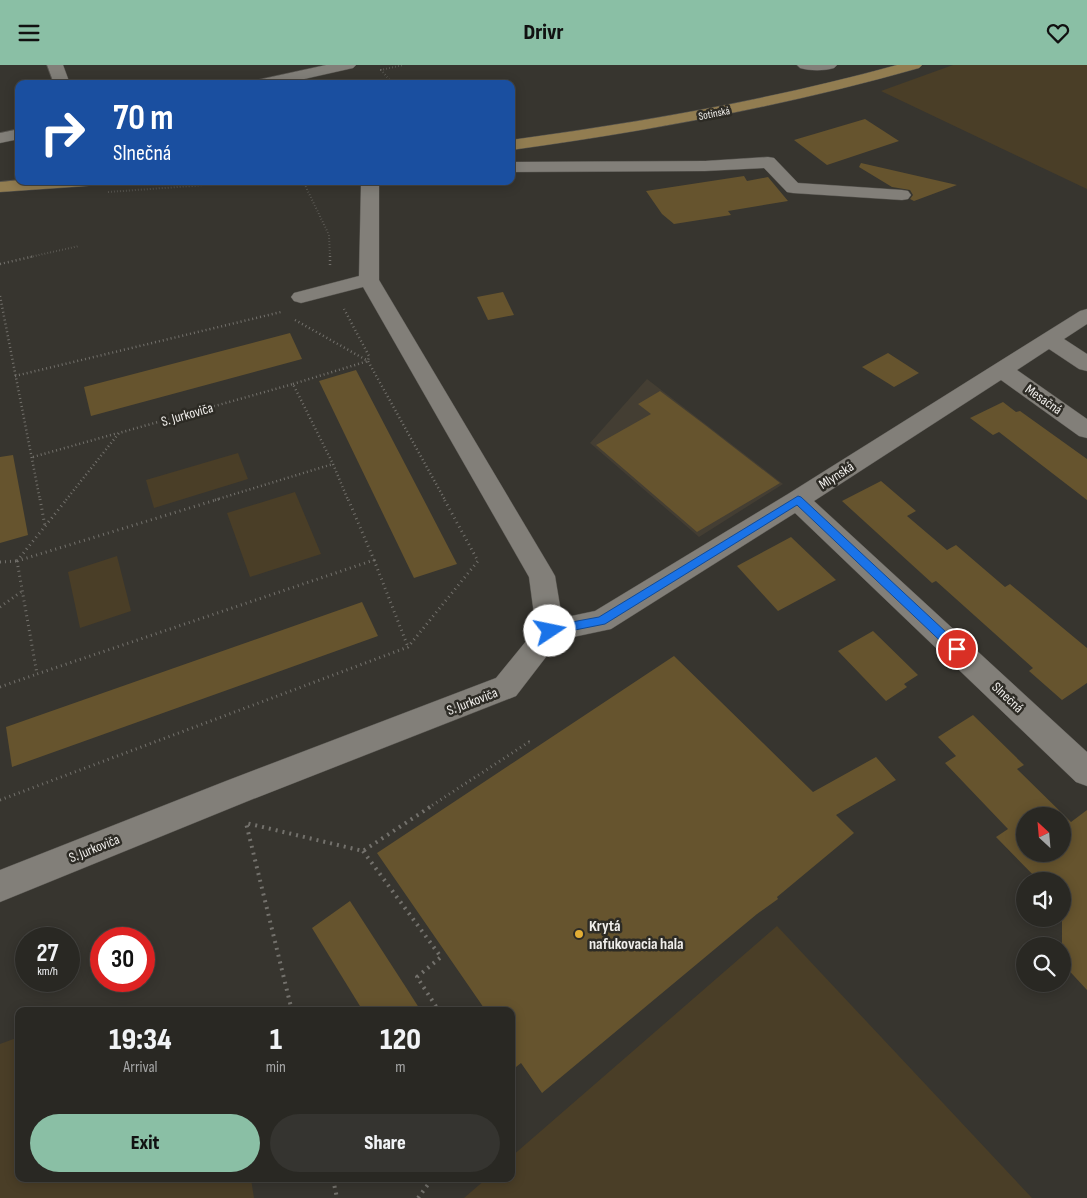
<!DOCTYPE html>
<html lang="en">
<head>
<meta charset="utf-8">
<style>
	:root { --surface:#292823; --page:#353430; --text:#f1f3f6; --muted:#a5a6a6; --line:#454441; --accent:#8abfa5 }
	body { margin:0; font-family:"Sofia Sans Condensed",sans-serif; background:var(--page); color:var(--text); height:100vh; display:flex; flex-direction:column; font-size:19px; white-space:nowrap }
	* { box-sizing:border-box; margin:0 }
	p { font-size:16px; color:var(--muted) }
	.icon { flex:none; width:28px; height:28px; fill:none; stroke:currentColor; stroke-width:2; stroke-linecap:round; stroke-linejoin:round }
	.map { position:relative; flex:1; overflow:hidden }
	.side { position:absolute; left:15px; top:942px; width:500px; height:175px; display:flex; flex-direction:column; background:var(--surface); border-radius:10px; box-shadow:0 2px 12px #0003,0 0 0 1px var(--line) }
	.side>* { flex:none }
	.banner { position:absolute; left:15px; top:15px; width:500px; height:105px; border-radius:10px; box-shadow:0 2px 12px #0003,0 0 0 1px var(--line); background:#1a4fa0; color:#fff; overflow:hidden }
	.needle { width:32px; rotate:334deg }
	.fabs { position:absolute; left:1016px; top:742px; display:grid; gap:10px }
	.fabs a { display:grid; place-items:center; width:55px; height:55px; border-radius:50%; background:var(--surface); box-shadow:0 2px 12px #0003,0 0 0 1px var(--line); font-size:25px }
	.speed { position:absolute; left:15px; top:862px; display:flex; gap:10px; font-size:25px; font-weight:700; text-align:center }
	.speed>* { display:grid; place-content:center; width:65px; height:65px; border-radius:50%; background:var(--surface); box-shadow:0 2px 12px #0003,0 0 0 1px var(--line); line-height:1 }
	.speed small { font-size:12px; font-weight:400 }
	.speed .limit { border:8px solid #d22; background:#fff; color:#111 }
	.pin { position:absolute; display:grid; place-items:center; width:42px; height:42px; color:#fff; margin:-21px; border:2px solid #fff; border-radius:50%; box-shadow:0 1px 5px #0007 }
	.me { position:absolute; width:55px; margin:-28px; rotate:79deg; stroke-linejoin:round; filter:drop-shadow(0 0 4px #0008) }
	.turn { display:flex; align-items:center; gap:18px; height:105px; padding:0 15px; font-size:22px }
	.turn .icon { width:65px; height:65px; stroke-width:2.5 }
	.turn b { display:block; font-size:35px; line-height:42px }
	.eta { display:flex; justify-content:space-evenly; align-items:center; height:85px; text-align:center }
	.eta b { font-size:30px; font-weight:800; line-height:35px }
	.button { display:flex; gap:10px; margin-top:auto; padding:10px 15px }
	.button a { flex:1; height:58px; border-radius:30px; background:var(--accent); color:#111; font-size:20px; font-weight:800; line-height:58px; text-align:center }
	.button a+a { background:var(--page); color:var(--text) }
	header { display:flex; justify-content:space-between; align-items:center; height:65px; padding:0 15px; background:var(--accent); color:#111; font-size:22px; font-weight:800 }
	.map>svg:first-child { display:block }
	.built { fill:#443e33 }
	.green { fill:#4a3e27 }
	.building { fill:#66542e; fill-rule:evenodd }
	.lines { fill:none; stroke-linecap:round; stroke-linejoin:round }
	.minor-casing { stroke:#55534e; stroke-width:1 }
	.major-casing { stroke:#55534e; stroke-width:1 }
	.path-far3 { stroke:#73716c; stroke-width:2; stroke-dasharray:0.5 2.5; stroke-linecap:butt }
	.path-far2 { stroke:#73716c; stroke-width:2.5; stroke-dasharray:1 3; stroke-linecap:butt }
	.path-far1 { stroke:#73716c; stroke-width:3; stroke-dasharray:1 4; stroke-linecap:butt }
	.path { stroke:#73716c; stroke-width:4; stroke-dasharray:2 5; stroke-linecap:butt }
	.minor { fill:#827f79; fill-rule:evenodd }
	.major { fill:#927d51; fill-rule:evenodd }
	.route { fill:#1a73e8; stroke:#114b97 }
	.poi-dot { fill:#e3ae35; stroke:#2d2b25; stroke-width:2 }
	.labels { text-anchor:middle; stroke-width:5; stroke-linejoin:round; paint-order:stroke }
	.far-street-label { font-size:11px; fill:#f0eeeb; stroke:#2d2b25 }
	.street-label { font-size:14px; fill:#f0eeeb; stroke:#2d2b25 }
	.near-poi-label { font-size:16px; font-weight:bold; fill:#f0eeeb; stroke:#2d2b25; text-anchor:start }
</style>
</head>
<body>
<header><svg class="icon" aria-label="menu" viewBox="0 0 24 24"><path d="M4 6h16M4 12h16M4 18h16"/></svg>Drivr<svg class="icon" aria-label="heart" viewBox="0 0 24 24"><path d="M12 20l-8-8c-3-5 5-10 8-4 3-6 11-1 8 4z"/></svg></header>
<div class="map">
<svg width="1087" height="1133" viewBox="0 0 1087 1133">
	<rect width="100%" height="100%" fill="#37352f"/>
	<path class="built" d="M647 314 783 419 699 472 590 378Z"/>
	<g class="green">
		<path d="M953 0H1087V124L881 26Z"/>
		<path d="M238 388 248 414 154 443 146 415Z"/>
		<path d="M295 427 321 489 250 512 227 448Z"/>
		<path d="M117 491 131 546 80 563 68 507Z"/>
		<path d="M777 861 1032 1133H464L486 1114H511V1092Z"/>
		<path d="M19 972V1114H251L254 1133H0V979Z"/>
	</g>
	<g class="building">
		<path d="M865 54 899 76 827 100 794 75Z"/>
		<path d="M861 98 957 120 914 136 910 134 913 130 910 125 892 122 859 102Z"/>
		<path d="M744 111 747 116 768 112 788 136 728 146 731 150 674 159 662 149 646 126Z"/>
		<path d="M503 227 514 250 488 255 477 232Z"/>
		<path d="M290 268 302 294 91 351 84 322Z"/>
		<path d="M888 288 919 308 894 322 862 302Z"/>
		<path d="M356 305 428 443 457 499 414 513 319 316Z"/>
		<path d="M660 326 705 360 780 418 697 467 596 380 651 349 638 339Z"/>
		<path d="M1003 337 1016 347 1020 346 1087 394V435L999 367 993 370 970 353Z"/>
		<path d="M13 390 28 470 0 478V392Z"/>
		<path d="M881 416 916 446 907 451 947 485 956 480 1005 522 1010 519 1087 583V618L1062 635 1029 606 1033 603 936 516 932 518 842 436Z"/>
		<path d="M791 472 836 515 778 546 737 501Z"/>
		<path d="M362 537 378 571 12 702 6 662Z"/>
		<path d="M873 566 918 610 904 619 907 622 886 636 838 586Z"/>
		<path d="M674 591 813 727 876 692 896 715 836 750 854 768 777 832 778 834 757 849 542 1028 521 998 511 1006V946H486L377 788Z"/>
		<path d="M973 650 1024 700 1017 704 1071 757 1087 745V925L1062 898V816H1039L996 772 1008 764 945 698 956 691 938 672ZM1025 751H1062V789H1025Z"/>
		<path d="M350 836 407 924 421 946H363L312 863Z"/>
	</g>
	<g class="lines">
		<g class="minor-casing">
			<g id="minor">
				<path d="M47 0H63L70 19H54Z"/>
				<path d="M326 0H356L353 3 282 19H251L253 16Z"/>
				<path d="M797 0H837L834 3C824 6 810 6 800 3Z"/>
				<path d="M19 64V74L0 78V68Z"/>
				<path d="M768 92 774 93 798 118 902 125 908 126 911 130 908 134 902 135 793 128 787 127 764 103 705 106 511 107V97L705 96Z"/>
				<path d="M359 116H377L379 120V215L551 504 555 511 562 553 595 546 788 429 1080 246 1087 244V259L1064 274 1087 289V306L1079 304 1049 284 1017 305 1087 354V373L1079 371 1001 315 814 436 1087 687V721L1076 717 795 448 611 564 559 575 516 631 248 736 0 837V805L226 716 496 613 536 564 529 512 363 222 301 238 294 236 291 232 294 228 359 211 361 120Z"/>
			</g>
		</g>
		<g class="major-casing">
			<g id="major">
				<path d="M897 0H922L919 3C785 41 649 66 511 85V75C641 57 770 35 897 0Z"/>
				<path d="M19 115V116H95L92 120 86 121 0 127V117Z"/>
			</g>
		</g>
		<g class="path-far3">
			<path d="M393 19 381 5 403 0"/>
			<path d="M303 116 329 170 330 192"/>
			<path d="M108 127 261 116"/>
			<path d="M30 192 79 181"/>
		</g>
		<g class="path-far2">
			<path d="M330 191V201"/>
			<path d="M0 199 35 191"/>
			<path d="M0 231 40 435"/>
			<path d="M295 255 368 296 445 435"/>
			<path d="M15 311 281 247"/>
			<path d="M293 319 368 296 369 291 344 244"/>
			<path d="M33 392 118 368"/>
			<path d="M333 399 348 435"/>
			<path d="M66 435 119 368 293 319 333 399"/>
			<path d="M215 435 333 399"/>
		</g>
		<g class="path-far1">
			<path d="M40 434 45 461"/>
			<path d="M374 495 408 582"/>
			<path d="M17 496 37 609 374 495 348 434"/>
			<path d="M17 496 67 434"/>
			<path d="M17 496 219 434"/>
			<path d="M0 497 17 496"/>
			<path d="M0 542 21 527"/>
			<path d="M0 622 37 609"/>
			<path d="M0 735 408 582 478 496 444 434"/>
			<path d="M428 743 529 677 532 679"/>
		</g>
		<g class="path">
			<path d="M363 786 441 892 417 912 439 946"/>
			<path d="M292 946 246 758 363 786 430 742"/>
			<path d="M333 1114 337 1133"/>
			<path d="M418 1133 432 1114"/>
		</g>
		<use href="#minor" class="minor"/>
		<use href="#major" class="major"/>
	</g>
	<path class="route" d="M798 431 801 432 961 581 963 584 961 588H953L797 440 605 559 550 570 546 569 545 566 550 561 599 552Z"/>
	<circle class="poi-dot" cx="579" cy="869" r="5"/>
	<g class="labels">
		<g class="far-street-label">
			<text transform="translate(714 48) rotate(-11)" y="4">Sotinská</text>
		</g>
		<g class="street-label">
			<text transform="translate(1044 334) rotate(35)" y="5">Mesačná</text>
			<text transform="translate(187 349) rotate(-16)" y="5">S. Jurkoviča</text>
			<text transform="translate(836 410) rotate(-33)" y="5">Mlynská</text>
			<text transform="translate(1008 632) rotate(43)" y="5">Slnečná</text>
			<text transform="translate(472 636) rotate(-21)" y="5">S. Jurkoviča</text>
			<text transform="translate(94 783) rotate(-22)" y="5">S. Jurkoviča</text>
		</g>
		<g class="near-poi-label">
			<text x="589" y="866">Krytá<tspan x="589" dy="18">nafukovacia hala</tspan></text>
		</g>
	</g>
</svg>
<div class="fabs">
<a><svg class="needle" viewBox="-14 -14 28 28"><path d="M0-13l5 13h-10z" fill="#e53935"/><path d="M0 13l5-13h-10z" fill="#a5a6a6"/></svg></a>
<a><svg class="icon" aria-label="sound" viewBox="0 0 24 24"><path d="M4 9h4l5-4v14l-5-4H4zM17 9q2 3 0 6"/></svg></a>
<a><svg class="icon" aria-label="search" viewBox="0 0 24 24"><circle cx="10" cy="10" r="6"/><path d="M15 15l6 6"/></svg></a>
</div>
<div class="speed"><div>27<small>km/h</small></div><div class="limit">30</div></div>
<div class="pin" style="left:957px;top:584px;background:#d93025"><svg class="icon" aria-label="arrive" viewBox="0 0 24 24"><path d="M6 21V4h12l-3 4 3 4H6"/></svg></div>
<svg class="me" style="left:550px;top:566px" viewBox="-20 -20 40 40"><circle r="19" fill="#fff"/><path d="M0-13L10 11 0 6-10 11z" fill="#1a73e8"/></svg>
<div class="banner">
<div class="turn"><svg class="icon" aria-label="right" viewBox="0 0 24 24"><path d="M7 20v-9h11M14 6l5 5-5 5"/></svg><div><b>70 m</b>Slnečná</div></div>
</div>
<section class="side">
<div class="eta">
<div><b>19:34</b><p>Arrival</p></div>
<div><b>1</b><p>min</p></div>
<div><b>120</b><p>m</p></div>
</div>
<div class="button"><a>Exit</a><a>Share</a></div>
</section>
</div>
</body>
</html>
